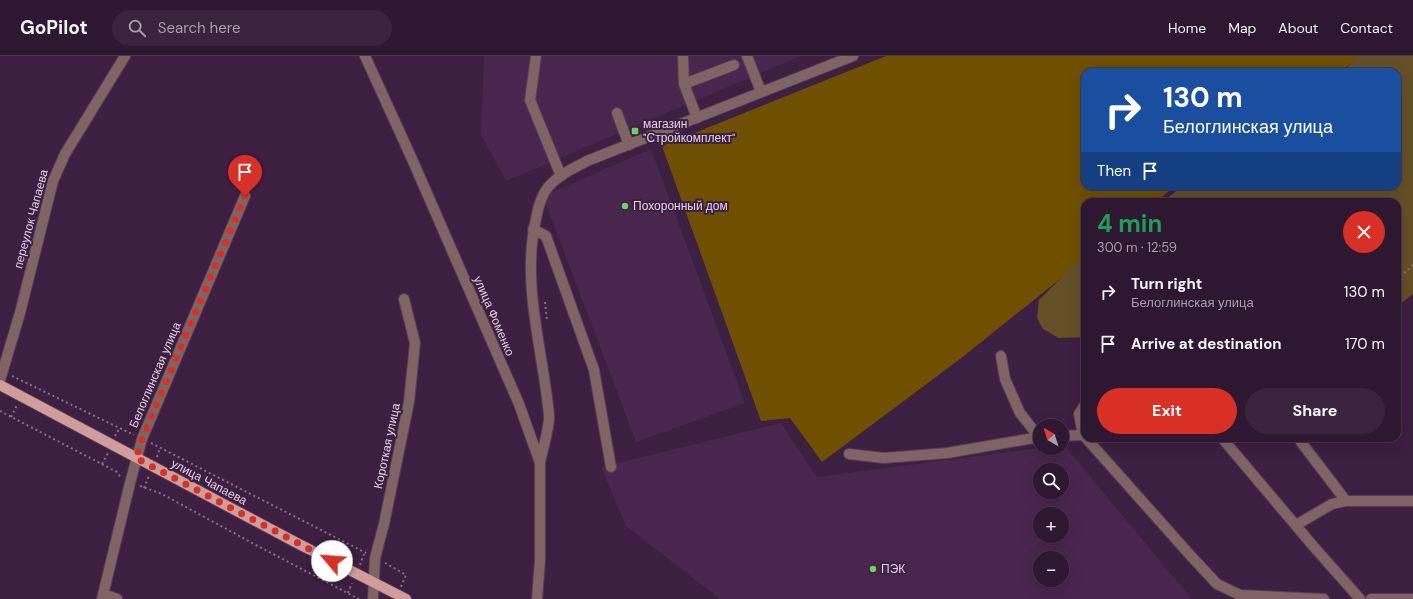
<!DOCTYPE html>
<html lang="en">
<head>
<meta charset="utf-8">
<style>
	:root { --surface:#2e1731; --page:#3a243d; --text:#f1f3f6; --muted:#a79fab; --line:#49364d; --accent:#d93025 }
	body { margin:0; font-family:"DM Sans",sans-serif; background:var(--page); color:var(--text); height:100vh; display:flex; flex-direction:column; font-size:15px; white-space:nowrap }
	* { box-sizing:border-box; margin:0 }
	p { font-size:13px; color:var(--muted) }
	.icon { flex:none; width:22px; height:22px; fill:none; stroke:currentColor; stroke-width:2; stroke-linecap:round; stroke-linejoin:round }
	.map { position:relative; flex:1; overflow:hidden }
	.side { position:absolute; left:1081px; top:142px; width:320px; height:244px; display:flex; flex-direction:column; background:var(--surface); border-radius:12px; box-shadow:0 4px 16px #0002,0 0 0 1px var(--line) }
	.side>* { flex:none }
	.guide { position:absolute; left:1081px; top:12px; width:320px; height:122px; border-radius:12px; box-shadow:0 4px 16px #0002,0 0 0 1px var(--line); background:#1a4fa0; color:#fff; overflow:hidden }
	.needle { width:26px; rotate:321deg }
	.buttons { position:absolute; left:1033px; top:363px; display:grid; gap:8px }
	.buttons a { display:grid; place-items:center; width:36px; height:36px; border-radius:50%; background:var(--surface); box-shadow:0 4px 16px #0002,0 0 0 1px var(--line); font-size:20px }
	.pin { position:absolute; display:grid; place-items:center; width:34px; height:34px; color:#fff; margin:-41px -17px; border-radius:50% 50% 50% 0; rotate:-45deg; box-shadow:0 0 4px #0007 }
	.pin .icon { rotate:45deg }
	.me { position:absolute; width:44px; margin:-22px; rotate:297deg; stroke-linejoin:round; filter:drop-shadow(0 0 3px #0008) }
	.turn { display:flex; align-items:center; gap:14px; height:84px; padding:0 16px; font-size:18px }
	.turn .icon { width:52px; height:52px; stroke-width:2.5 }
	.turn b { display:block; font-size:28px; line-height:34px }
	.then { display:flex; align-items:center; height:38px; padding:0 16px; background:#0003; gap:8px; font-size:15px }
	.round { display:grid; place-items:center; flex:none; width:42px; height:42px; border-radius:21px; background:var(--page) }
	.head { display:flex; align-items:center; justify-content:space-between; height:68px; padding:0 16px }
	h1 { font-size:24px; font-weight:700; line-height:30px; color:#1e9e55 }
	.cta { display:flex; gap:8px; margin-top:auto; padding:8px 16px }
	.cta a { flex:1; height:46px; border-radius:24px; background:var(--accent); color:#fff; font-size:16px; font-weight:700; line-height:46px; text-align:center }
	.cta a+a { background:var(--page); color:var(--text) }
	ul { padding:0; list-style:none }
	li { display:flex; align-items:center; gap:12px; height:52px; padding:0 16px }
	li div { flex:1 }
	li b { display:block; font-size:15px }
	li em { font-style:normal }
	header { display:flex; align-items:center; gap:24px; box-sizing:border-box; height:56px; padding:0 20px; background:var(--surface); border-bottom:1px solid var(--line) }
	header strong { font-size:19px }
	nav { display:flex; gap:22px; margin-inline-start:auto; font-size:14px }
	.search { width:280px; height:36px; background:var(--page); display:flex; align-items:center; gap:10px; box-sizing:border-box; padding:0 14px; border-radius:22px; color:var(--muted); font-size:15px }
	.map>svg:first-child { display:block }
	.built { fill:#49264e; fill-rule:evenodd }
	.green { fill:#6f5000 }
	.forest { fill:#645027 }
	.lines { fill:none; stroke-linecap:round; stroke-linejoin:round }
	.minor-casing { stroke:#583b5b; stroke-width:12 }
	.major-casing { stroke:#583b5b; stroke-width:12 }
	.path { stroke:#886f8c; stroke-width:2; stroke-dasharray:2 3; stroke-linecap:butt }
	.minor { stroke:#7e6564; stroke-width:10 }
	.major { stroke:#d09d9a; stroke-width:10 }
	.route { stroke:#d93025; stroke-width:7; stroke-dasharray:0 12.6 }
	.poi-dot { fill:#68d465; stroke:#3d1f41; stroke-width:1.5 }
	.labels { text-anchor:middle; stroke-width:4; stroke-linejoin:round; paint-order:stroke }
	.poi-label { font-size:12px; fill:#e3d0e5; stroke:#3d1f41; text-anchor:start }
	.street-label { font-size:12px; fill:#e3d0e5; stroke:#3d1f41 }
</style>
</head>
<body>
<header>
<strong>GoPilot</strong>
<div class="search"><svg class="icon" aria-label="search" viewBox="0 0 24 24"><circle cx="10" cy="10" r="6"/><path d="M15 15l6 6"/></svg>Search here</div>
<nav><a>Home</a><a>Map</a><a>About</a><a>Contact</a></nav>
</header>
<div class="map">
<svg width="1413" height="543" viewBox="0 0 1413 543">
	<rect width="100%" height="100%" fill="#3d1f41"/>
	<g class="built">
		<path d="M484 0H801L506 125 481 79Z"/>
		<path d="M651 93 745 347 636 386 543 140Z"/>
		<path d="M781 367 817 421 1040 392H1062V389H1064L1192 543H720L626 470 601 411ZM1040 414H1062V436H1040ZM1040 458H1062V480H1040ZM1040 502H1062V524H1040Z"/>
	</g>
	<path class="green" d="M886 0H1362L1339 16H1085V130H1175L1156 146H1085V203L960 303 822 406 790 362 761 365 662 90Z"/>
	<g class="forest">
		<path d="M1359 0H1413V238L1397 250V146H1162L1183 130H1397V16H1342Z"/>
		<path d="M1085 198V281L1059 282 1043 273 1037 262 1039 244Z"/>
	</g>
	<g class="lines">
		<g class="minor-casing">
			<g id="minor">
				<path d="M365 0 412 103 519 348 540 407V504L537 543"/>
				<path d="M536 0 530 44 561 120"/>
				<path d="M683 0 684 28 697 62"/>
				<path d="M747 0 761 36"/>
				<path d="M684 28 734 9"/>
				<path d="M617 57 629 89"/>
				<path d="M533 173 546 180 594 314 611 411"/>
				<path d="M1001 300 1005 323 1020 357 1039 381"/>
				<path d="M0 324 20 257 53 125 65 98 125 0"/>
				<path d="M1085 349 1079 358 1083 379 1085 381"/>
				<path d="M1062 380 1083 379"/>
				<path d="M1086 382 1190 499 1217 528 1240 539 1324 543"/>
				<path d="M1222 382 1314 491 1360 543"/>
				<path d="M1298 382 1346 445"/>
				<path d="M849 398 884 402 947 397 1040 381"/>
				<path d="M540 407C542 395 550 370 549 359 543 294 521 228 536 163 538 151 541 139 549 130 560 118 574 112 587 105L853 0"/>
				<path d="M1296 469 1332 448 1346 445H1413"/>
				<path d="M103 538 117 543"/>
				<path d="M102 543 130 427 142 383 245 140"/>
				<path d="M373 543 375 502 384 468 409 346 415 287 404 243"/>
				<path d="M1371 543H1413"/>
			</g>
		</g>
		<g class="major-casing">
			<path id="major" d="M0 329 295 486 406 543"/>
		</g>
		<g class="path">
			<path d="M1397 224 1413 209"/>
			<path d="M545 246 547 265"/>
			<path d="M12 320 134 379"/>
			<path d="M0 355 117 416 121 422"/>
			<path d="M11 361 17 349"/>
			<path d="M115 380 119 373"/>
			<path d="M151 387 366 497"/>
			<path d="M157 401 160 392"/>
			<path d="M102 408 108 397"/>
			<path d="M140 430 162 438 254 488 359 543"/>
			<path d="M144 432 149 420"/>
			<path d="M385 507 406 519 401 531"/>
			<path d="M360 509 364 498"/>
			<path d="M348 537 352 527"/>
		</g>
		<use href="#minor" class="minor"/>
		<use href="#major" class="major"/>
	</g>
	<g class="lines">
		<path class="route" d="M245 140 142 383 136 402 332 505"/>
	</g>
	<g class="poi-dot">
		<rect x="631" y="71" width="8" height="8" rx="2"/>
		<circle cx="625" cy="150" r="4"/>
		<circle cx="873" cy="513" r="4"/>
	</g>
	<g class="labels">
		<g class="poi-label">
			<text x="643" y="72">магазин<tspan x="643" dy="14">"Стройкомплект"</tspan></text>
			<text x="633" y="154">Похоронный дом</text>
			<text x="881" y="517">ПЭК</text>
		</g>
		<g class="street-label">
			<text transform="translate(31 163) rotate(-75)" y="4">переулок Чапаева</text>
			<text transform="translate(494 260) rotate(67)" y="4">улица Фоменко</text>
			<text transform="translate(155 319) rotate(-67)" y="4">Белоглинская улица</text>
			<text transform="translate(387 390) rotate(-78)" y="4">Короткая улица</text>
			<text transform="translate(209 426) rotate(28)" y="4">улица Чапаева</text>
		</g>
	</g>
</svg>
<div class="buttons">
<a><svg class="needle" viewBox="-14 -14 28 28"><path d="M0-13l5 13h-10z" fill="#e53935"/><path d="M0 13l5-13h-10z" fill="#a79fab"/></svg></a>
<a><svg class="icon" aria-label="search" viewBox="0 0 24 24"><circle cx="10" cy="10" r="6"/><path d="M15 15l6 6"/></svg></a>
<a>+</a>
<a>−</a>
</div>
<div class="pin" style="left:245px;top:140px;background:#d93025"><svg class="icon" aria-label="arrive" viewBox="0 0 24 24"><path d="M6 21V4h12l-3 4 3 4H6"/></svg></div>
<svg class="me" style="left:332px;top:505px" viewBox="-20 -20 40 40"><circle r="19" fill="#fff"/><path d="M0-13L10 11 0 6-10 11z" fill="#d93025"/></svg>
<div class="guide">
<div class="turn"><svg class="icon" aria-label="right" viewBox="0 0 24 24"><path d="M7 20v-9h11M14 6l5 5-5 5"/></svg><div><b>130 m</b>Белоглинская улица</div></div>
<div class="then">Then<svg class="icon" aria-label="arrive" viewBox="0 0 24 24"><path d="M6 21V4h12l-3 4 3 4H6"/></svg></div>
</div>
<section class="side">
<div class="head"><div><h1>4 min</h1><p>300 m · 12:59</p></div><a class="round" style="background:#d93025;color:#fff"><svg class="icon" aria-label="close" viewBox="0 0 24 24"><path d="M6 6l12 12M18 6L6 18"/></svg></a></div>
<ul>
<li><svg class="icon" aria-label="right" viewBox="0 0 24 24"><path d="M7 20v-9h11M14 6l5 5-5 5"/></svg><div><b>Turn right</b><p>Белоглинская улица</p></div><em>130 m</em></li>
<li><svg class="icon" aria-label="arrive" viewBox="0 0 24 24"><path d="M6 21V4h12l-3 4 3 4H6"/></svg><div><b>Arrive at destination</b></div><em>170 m</em></li>
</ul>
<div class="cta"><a>Exit</a><a>Share</a></div>
</section>
</div>
</body>
</html>
